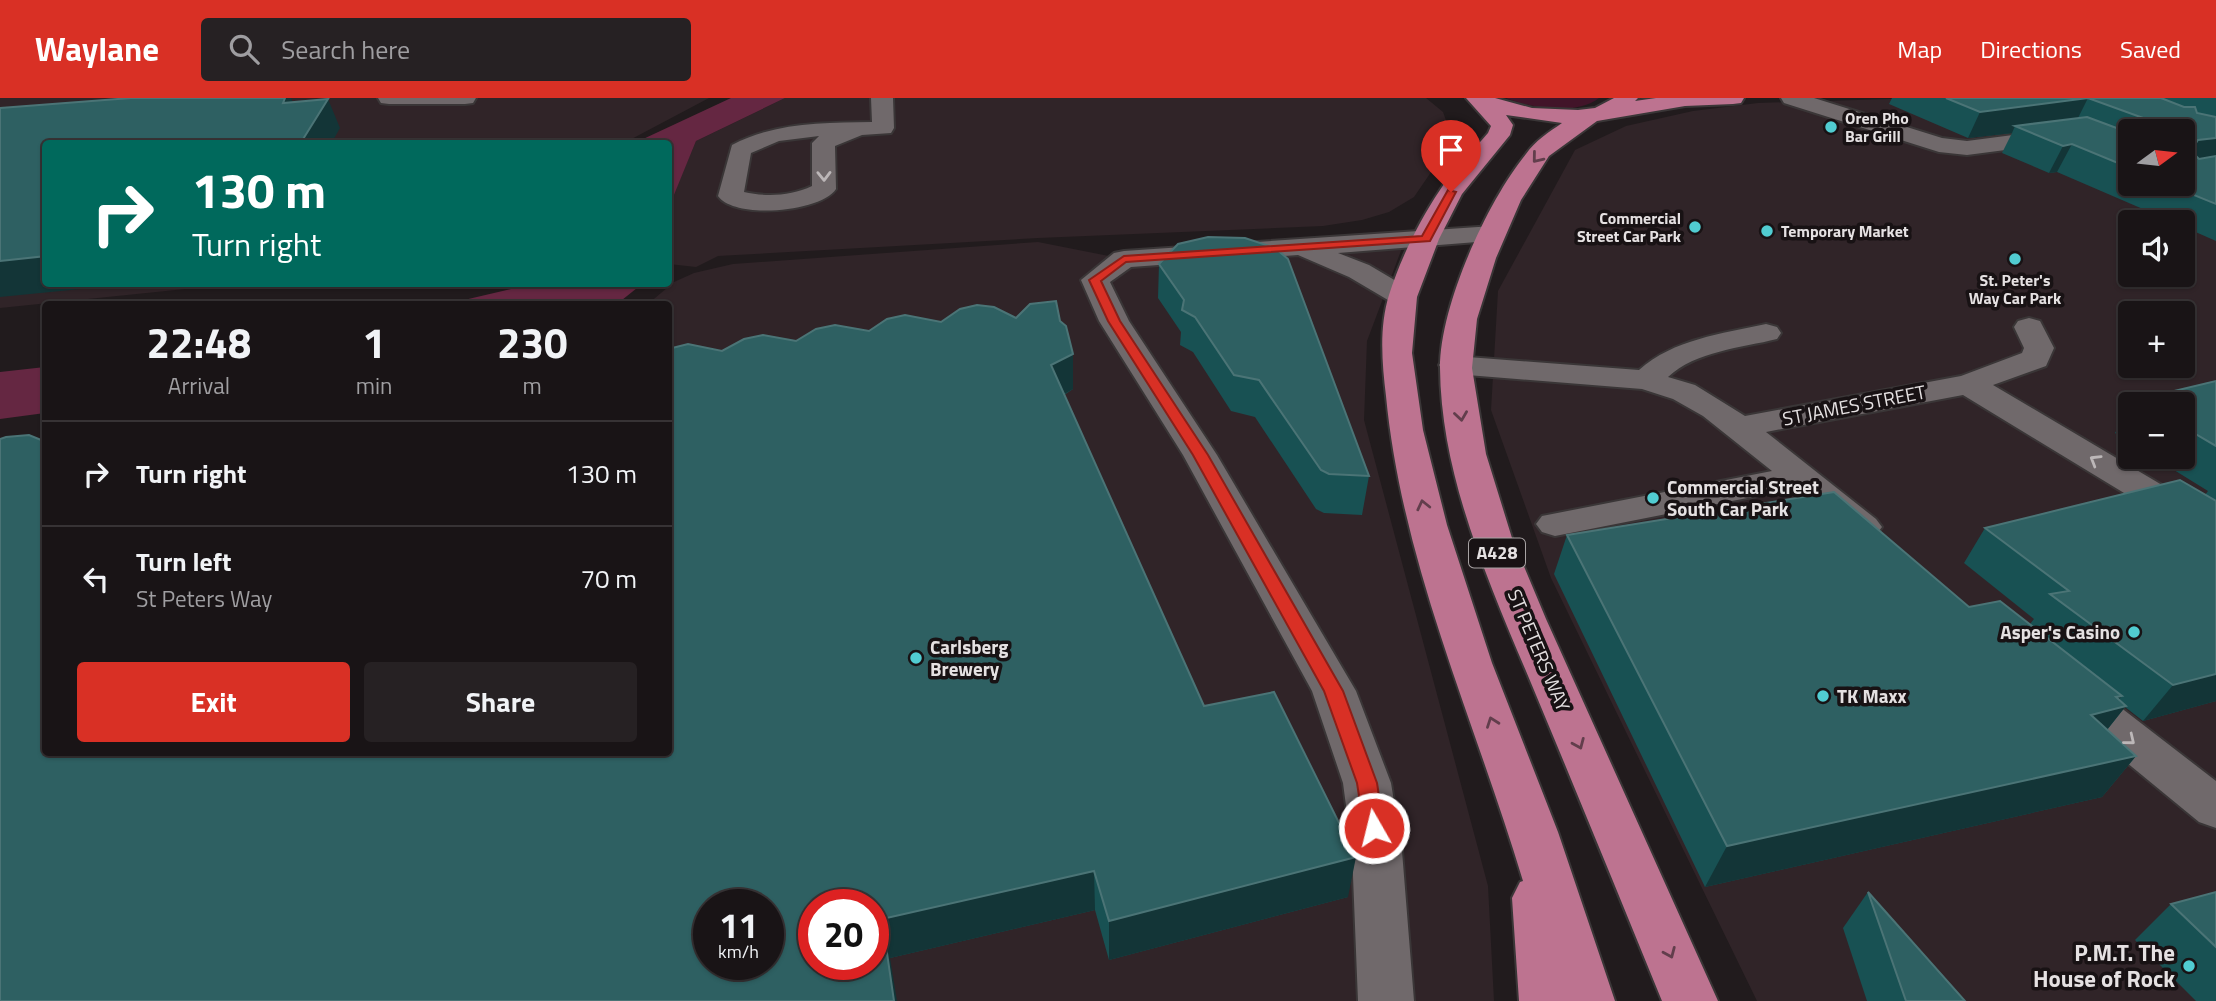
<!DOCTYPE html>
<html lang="en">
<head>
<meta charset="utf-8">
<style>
	:root { --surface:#191416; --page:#262123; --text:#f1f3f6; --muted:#9f9ea1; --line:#373335; --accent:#d93025 }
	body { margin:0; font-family:"Titillium Web",sans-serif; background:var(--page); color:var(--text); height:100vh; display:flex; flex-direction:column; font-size:26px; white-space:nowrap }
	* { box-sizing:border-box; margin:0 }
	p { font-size:23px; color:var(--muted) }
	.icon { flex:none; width:38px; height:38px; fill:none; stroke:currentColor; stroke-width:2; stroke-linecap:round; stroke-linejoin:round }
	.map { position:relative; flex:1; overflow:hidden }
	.details { position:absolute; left:42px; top:203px; width:630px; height:455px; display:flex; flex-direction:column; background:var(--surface); border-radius:7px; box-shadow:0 2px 5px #0004,0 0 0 2px var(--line) }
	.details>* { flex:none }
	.banner { position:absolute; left:42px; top:42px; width:630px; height:147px; border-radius:7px; box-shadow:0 2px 5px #0004,0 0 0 2px var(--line); background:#00695c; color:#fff; overflow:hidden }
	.needle { width:46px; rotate:75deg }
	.fabs { position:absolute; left:2118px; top:21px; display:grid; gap:14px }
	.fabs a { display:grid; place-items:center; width:77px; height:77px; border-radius:7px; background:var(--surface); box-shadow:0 2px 5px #0004,0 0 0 2px var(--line); font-size:35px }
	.speed { position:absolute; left:693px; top:791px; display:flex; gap:14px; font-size:35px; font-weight:700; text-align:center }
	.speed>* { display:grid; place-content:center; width:91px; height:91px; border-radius:50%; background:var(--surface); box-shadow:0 2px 5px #0004,0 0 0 2px var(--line); line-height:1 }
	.speed small { font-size:18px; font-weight:400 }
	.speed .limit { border:10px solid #d22; background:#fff; color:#111 }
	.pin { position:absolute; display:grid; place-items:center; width:60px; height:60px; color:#fff; margin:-72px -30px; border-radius:50% 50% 50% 0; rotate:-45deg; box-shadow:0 0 7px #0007 }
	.pin .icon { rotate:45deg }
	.me { position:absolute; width:77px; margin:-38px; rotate:352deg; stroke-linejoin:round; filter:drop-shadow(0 0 5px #0008) }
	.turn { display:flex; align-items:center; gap:24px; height:147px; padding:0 35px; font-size:32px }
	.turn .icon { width:91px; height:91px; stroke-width:2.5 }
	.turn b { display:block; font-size:49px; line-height:60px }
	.eta { display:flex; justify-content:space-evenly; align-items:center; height:119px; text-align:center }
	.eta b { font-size:42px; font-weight:700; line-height:49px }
	.action { display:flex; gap:14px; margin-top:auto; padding:14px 35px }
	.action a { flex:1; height:80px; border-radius:7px; background:var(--accent); color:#fff; font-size:28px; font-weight:700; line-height:80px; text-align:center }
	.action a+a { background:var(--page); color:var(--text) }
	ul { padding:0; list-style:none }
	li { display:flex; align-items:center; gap:21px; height:105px; padding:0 35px; border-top:2px solid var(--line) }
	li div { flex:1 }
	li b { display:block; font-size:26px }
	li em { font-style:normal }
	header { display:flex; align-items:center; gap:42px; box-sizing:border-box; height:98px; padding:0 35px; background:var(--accent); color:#fff }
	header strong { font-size:33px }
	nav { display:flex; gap:38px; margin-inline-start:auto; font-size:24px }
	.search { width:490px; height:63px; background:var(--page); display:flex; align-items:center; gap:18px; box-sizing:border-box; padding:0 24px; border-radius:7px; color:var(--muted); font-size:26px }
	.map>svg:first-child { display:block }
	.built { fill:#302428; fill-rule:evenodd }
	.green { fill:#421429 }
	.water { fill:#652742 }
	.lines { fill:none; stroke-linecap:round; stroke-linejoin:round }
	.minor-casing { stroke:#3a3637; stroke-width:4 }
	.highway-casing { stroke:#3a3637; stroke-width:4 }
	.minor { fill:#70696b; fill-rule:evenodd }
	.highway { fill:#bd7390; fill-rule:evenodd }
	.wall { fill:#185153; fill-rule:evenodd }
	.shaded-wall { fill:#133537 }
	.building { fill:#2e6062; stroke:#4b7476; stroke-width:2; fill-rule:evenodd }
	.oneway { stroke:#623e4c }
	.oneway2 { stroke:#bcb7b8 }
	.route { fill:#d93025; stroke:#8d1f18; stroke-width:2 }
	.poi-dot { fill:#51ccd1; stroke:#181214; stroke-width:2.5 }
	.labels { text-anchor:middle; stroke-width:7; stroke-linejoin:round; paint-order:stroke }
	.far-poi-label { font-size:16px; font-weight:bold; fill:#e5e1e2; stroke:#181214; text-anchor:start }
	.shield { fill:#181214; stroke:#a8a3a4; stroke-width:2 }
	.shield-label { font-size:18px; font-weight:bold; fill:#e5e1e2 }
	.street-label { font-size:19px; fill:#e5e1e2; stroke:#181214 }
	.poi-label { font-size:19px; font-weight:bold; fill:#e5e1e2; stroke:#181214; text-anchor:start }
	.near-poi-label { font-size:23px; font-weight:bold; fill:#e5e1e2; stroke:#181214; text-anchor:end }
</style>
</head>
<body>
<header>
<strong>Waylane</strong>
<div class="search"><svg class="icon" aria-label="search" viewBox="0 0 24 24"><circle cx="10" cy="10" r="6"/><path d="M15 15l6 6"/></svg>Search here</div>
<nav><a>Map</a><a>Directions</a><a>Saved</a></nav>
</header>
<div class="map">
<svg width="2216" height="903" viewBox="0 0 2216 903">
	<rect width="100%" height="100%" fill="#211b1d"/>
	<g class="built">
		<path d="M0 0H709L624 45 46 46V186H234L0 210Z"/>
		<path d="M785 0H1426L1443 14 1453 42 1414 99 1389 114 1362 122 1323 128 1038 140 718 158 696 169 669 166 668 109 696 43Z"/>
		<path d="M1921 0H2216V903H1757L1551 480 1491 312 1498 193 1575 52 1626 28 1693 13 1758 5ZM2130 33H2182V86H2130ZM2130 124H2182V177H2130ZM2130 215H2182V268H2130ZM2130 306H2182V359H2130Z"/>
		<path d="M1405 142 1367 243 1364 322 1488 788 1494 903H0V367L46 654H668V206H648L674 184 694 175 733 166 1038 144 1124 161ZM709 807H768V866H709ZM814 807H873V866H814Z"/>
	</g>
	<path class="green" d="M1506 0H1599C1576 18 1531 10 1506 0Z"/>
	<g class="water">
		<path d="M731 0H785L696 43 669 109 668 46 638 45 641 42Z"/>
		<path d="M532 186H642L617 206H447Z"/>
		<path d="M45 269V315L0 321V274Z"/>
	</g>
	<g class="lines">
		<g class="minor-casing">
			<g id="minor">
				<path d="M378 0H476L473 5 465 6H389L381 5Z"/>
				<path d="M871 0H893L894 30 891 35 862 37 835 48 836 91C821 114 735 122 718 98L732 47C776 24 823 25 872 24ZM819 38 812 45V88C791 98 766 99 744 94L751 55 779 43Z"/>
				<path d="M1781 0H1814L1942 40 1967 43 2075 29 2130 50V65L2073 43 1967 57 1939 54 1784 5Z"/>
				<path d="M1493 128 1502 130 1506 136 1502 142 1338 155 1369 167 1413 193 1417 199 1413 205 1403 208 1393 205 1349 179 1298 157 1131 169 1110 184 1129 223 1217 357 1356 593 1391 685 1402 753 1414 903H1358L1352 753 1343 685 1312 593 1183 357 1099 223 1081 182 1114 155 1124 153Z"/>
				<path d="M2029 220 2040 223 2054 250 2046 268 1993 287 2216 419V447L2203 443 1963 297 1766 334 1876 421 1882 429 1876 437C1844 446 1817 410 1793 391L1555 438 1542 434 1536 426 1542 418 1772 373 1703 318 1673 301 1642 291 1455 276 1444 274 1439 267 1444 260 1455 258 1639 272C1674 241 1721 236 1766 226L1777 229 1781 235 1777 241C1741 250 1696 253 1668 279L1695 287 1745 318 1961 278 2022 255 2024 250 2014 229 2018 223Z"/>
				<path d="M2069 577 2085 582 2216 683V730L2199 724 2053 604 2047 593 2053 582Z"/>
			</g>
		</g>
		<g class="highway-casing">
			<path id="highway" d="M1466 0H1495L1532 10 1578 12 1595 10 1614 0H1638L1635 3 1656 0H1744L1741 5 1733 6 1685 8 1597 23 1549 58 1521 102 1496 160 1477 221 1472 270 1486 356 1512 440 1546 521 1718 903H1662C1622 805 1582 707 1541 609 1497 502 1441 387 1440 270 1440 207 1487 104 1526 56 1535 43 1549 34 1562 25L1506 17 1513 27 1510 37 1462 96 1439 141 1417 199 1412 255 1423 332 1447 427 1492 565 1558 734 1615 903H1519L1512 800 1520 784 1523 783C1475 623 1402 466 1386 298 1382 265 1379 229 1389 197 1400 162 1419 123 1440 92 1453 72 1472 54 1488 35L1491 28Z"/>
		</g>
		<use href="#minor" class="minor"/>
		<use href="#highway" class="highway"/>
	</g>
	<g class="wall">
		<path d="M1892 0H2216V143L2182 128V124H2173L2057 74 2049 75 2002 55 2012 35 1968 40 1889 6ZM2130 33H2182V86H2130Z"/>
		<path d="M1159 166 1369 378 1362 417 1324 415 1316 411 1255 319 1231 313 1193 254 1180 247 1181 234 1158 200Z"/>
		<path d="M1016 220 1073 256V291L1064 297 1204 608 1348 799 1109 862 1095 812 890 860 46 654H668L722 253 941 224Z"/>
		<path d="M2216 283V603L2143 623 2125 609 2107 632 2136 658 2102 699 1705 789 1554 476 1567 437 1969 509 2030 526 2034 521 1964 465 1985 430 2205 397 2208 393 2153 359H2182V306H2133L2136 302Z"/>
		<path d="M2130 312V344L2115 335Z"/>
		<path d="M1868 794 1965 903H1867L1843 830Z"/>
		<path d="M2216 794V903H2196L2135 842 2171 806Z"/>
	</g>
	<g class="shaded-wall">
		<path d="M285 0H291L300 21 283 5Z"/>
		<path d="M2088 0 2075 26 2015 28 2012 35 1968 40 1980 14Z"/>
		<path d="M328 1 340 30 331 46H300Z"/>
		<path d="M2216 40V65L2182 69 2198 42Z"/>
		<path d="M2072 46 2057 74 2049 75 2063 48Z"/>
		<path d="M46 158V186H131L0 199V163Z"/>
		<path d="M1073 256V291L1052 303 1051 267Z"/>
		<path d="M2216 576V603L2143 623 2173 587Z"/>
		<path d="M2122 598 2111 611 2126 608 2094 648 2091 617 2116 599Z"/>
		<path d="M2136 658 2102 699 1705 789 1727 748Z"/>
		<path d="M1356 759 1348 799 1109 862V823Z"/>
		<path d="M1094 773 1095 812 890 860 897 903H894L882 821Z"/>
	</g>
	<g class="building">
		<path d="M131 0H285L283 5 328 1 300 46H46V158L0 163V10Z"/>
		<path d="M1946 0H2161L2184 9H2195L2197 15 2216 19V40L2198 42 2196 45V58L2199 61 2216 58V106L2167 86H2182V33H2147L2146 21 2088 0 1980 14Z"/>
		<path d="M2087 19 2130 35V70L2072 46 2063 48 2015 28Z"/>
		<path d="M1208 139 1245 140 1275 150 1288 161 1369 378 1329 376 1321 372 1259 282 1234 277 1195 219 1182 212 1184 202 1159 166 1178 146Z"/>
		<path d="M1056 203 1060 223 1066 228 1073 256 1051 267 1204 608 1274 594 1356 759 1109 823 1094 773 882 821 894 903H0V341L6 339 29 337 46 344V654H668V251L688 246 722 253 744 241 763 237 796 243 816 231 835 227 869 233 887 221 905 217 941 224 960 211 977 207 994 209 1016 220 1030 206ZM709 807H768V866H709ZM814 807H873V866H814Z"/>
		<path d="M2216 283V348L2182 328V306H2144L2136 302Z"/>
		<path d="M2180 382 2216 403V576L2173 587 2050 496 2069 493 1985 430Z"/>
		<path d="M1834 394 1969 509 2000 503 2122 598 2116 599 2126 608 2091 617 2136 658 1727 748 1567 437Z"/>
		<path d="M1868 794 1965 903H1906Z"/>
		<path d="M2216 794V849L2171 806Z"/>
	</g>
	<defs><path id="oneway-chevron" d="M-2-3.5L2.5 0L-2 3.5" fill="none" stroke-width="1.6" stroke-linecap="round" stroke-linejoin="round" transform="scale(1.75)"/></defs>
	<g class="oneway">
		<use href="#oneway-chevron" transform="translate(1537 60) rotate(129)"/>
		<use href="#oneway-chevron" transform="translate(1461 318) rotate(82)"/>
		<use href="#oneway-chevron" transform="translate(1423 407) rotate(-103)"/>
		<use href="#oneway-chevron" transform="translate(1492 624) rotate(-110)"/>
		<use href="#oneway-chevron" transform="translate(1579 646) rotate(67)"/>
		<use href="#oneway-chevron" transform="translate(1670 855) rotate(67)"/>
	</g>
	<g class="oneway2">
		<use href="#oneway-chevron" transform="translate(824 78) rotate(89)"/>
		<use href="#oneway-chevron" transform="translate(2095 362) rotate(-149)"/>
		<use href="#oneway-chevron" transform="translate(2130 642) rotate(39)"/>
	</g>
	<path class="route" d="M1448 92 1456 94 1430 143 1126 164 1101 183 1120 223 1208 357 1343 593 1377 685 1384 730 1381 736 1374 738 1367 736 1364 730 1357 685 1324 593 1193 357 1108 223 1089 182 1124 158 1422 138Z"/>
	<g class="poi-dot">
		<circle cx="1831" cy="29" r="7"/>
		<circle cx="1695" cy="129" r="7"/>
		<circle cx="1767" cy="133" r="7"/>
		<circle cx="2015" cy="161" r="7"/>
		<circle cx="1653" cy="400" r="7"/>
		<circle cx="2134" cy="534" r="7"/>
		<circle cx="916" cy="560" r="7"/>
		<circle cx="1823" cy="598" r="7"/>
		<circle cx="2189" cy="868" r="7"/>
	</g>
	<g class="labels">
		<g class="far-poi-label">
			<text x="1845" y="26">Oren Pho<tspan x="1845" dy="18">Bar Grill</tspan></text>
			<text x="1681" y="126" text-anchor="end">Commercial<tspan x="1681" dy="18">Street Car Park</tspan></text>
			<text x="1781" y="139">Temporary Market</text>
			<text x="2015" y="188" text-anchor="middle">St. Peter's<tspan x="2015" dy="18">Way Car Park</tspan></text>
		</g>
		<rect class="shield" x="1469" y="440.5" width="56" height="29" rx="5"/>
		<g class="shield-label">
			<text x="1497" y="461">A428</text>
		</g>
		<g class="street-label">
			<text transform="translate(1854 307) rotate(-11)" y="7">ST JAMES STREET</text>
			<text transform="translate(1539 552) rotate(67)" y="7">ST PETERS WAY</text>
		</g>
		<g class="poi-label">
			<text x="1667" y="396">Commercial Street<tspan x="1667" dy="22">South Car Park</tspan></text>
			<text x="2120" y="541" text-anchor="end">Asper's Casino</text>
			<text x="930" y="556">Carlsberg<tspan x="930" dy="22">Brewery</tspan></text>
			<text x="1837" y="605">TK Maxx</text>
		</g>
		<g class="near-poi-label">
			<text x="2175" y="863">P.M.T. The<tspan x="2175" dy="26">House of Rock</tspan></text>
		</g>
	</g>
</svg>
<div class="fabs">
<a><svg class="needle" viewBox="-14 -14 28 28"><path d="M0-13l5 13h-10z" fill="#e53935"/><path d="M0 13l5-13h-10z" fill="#9f9ea1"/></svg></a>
<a><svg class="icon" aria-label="sound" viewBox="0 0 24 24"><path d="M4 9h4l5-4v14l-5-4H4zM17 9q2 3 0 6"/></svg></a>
<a>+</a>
<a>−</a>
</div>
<div class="speed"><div>11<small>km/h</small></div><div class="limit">20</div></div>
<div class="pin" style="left:1451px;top:94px;background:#d93025"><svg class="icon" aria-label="arrive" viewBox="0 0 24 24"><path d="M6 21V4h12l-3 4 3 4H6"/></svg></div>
<svg class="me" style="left:1374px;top:730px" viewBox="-20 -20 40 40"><circle r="17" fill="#d93025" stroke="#fff" stroke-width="3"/><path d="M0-11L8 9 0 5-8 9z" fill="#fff"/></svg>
<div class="banner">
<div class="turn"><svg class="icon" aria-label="right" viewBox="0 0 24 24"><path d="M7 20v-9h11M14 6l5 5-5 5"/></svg><div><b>130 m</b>Turn right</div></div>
</div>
<section class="details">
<div class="eta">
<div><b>22:48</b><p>Arrival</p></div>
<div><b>1</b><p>min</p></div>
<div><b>230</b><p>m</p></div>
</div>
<ul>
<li><svg class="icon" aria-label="right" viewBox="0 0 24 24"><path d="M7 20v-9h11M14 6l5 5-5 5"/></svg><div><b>Turn right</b></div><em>130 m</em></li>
<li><svg class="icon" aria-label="left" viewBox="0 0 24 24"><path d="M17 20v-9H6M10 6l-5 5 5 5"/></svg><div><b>Turn left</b><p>St Peters Way</p></div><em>70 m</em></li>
</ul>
<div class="action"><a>Exit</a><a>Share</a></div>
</section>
</div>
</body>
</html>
